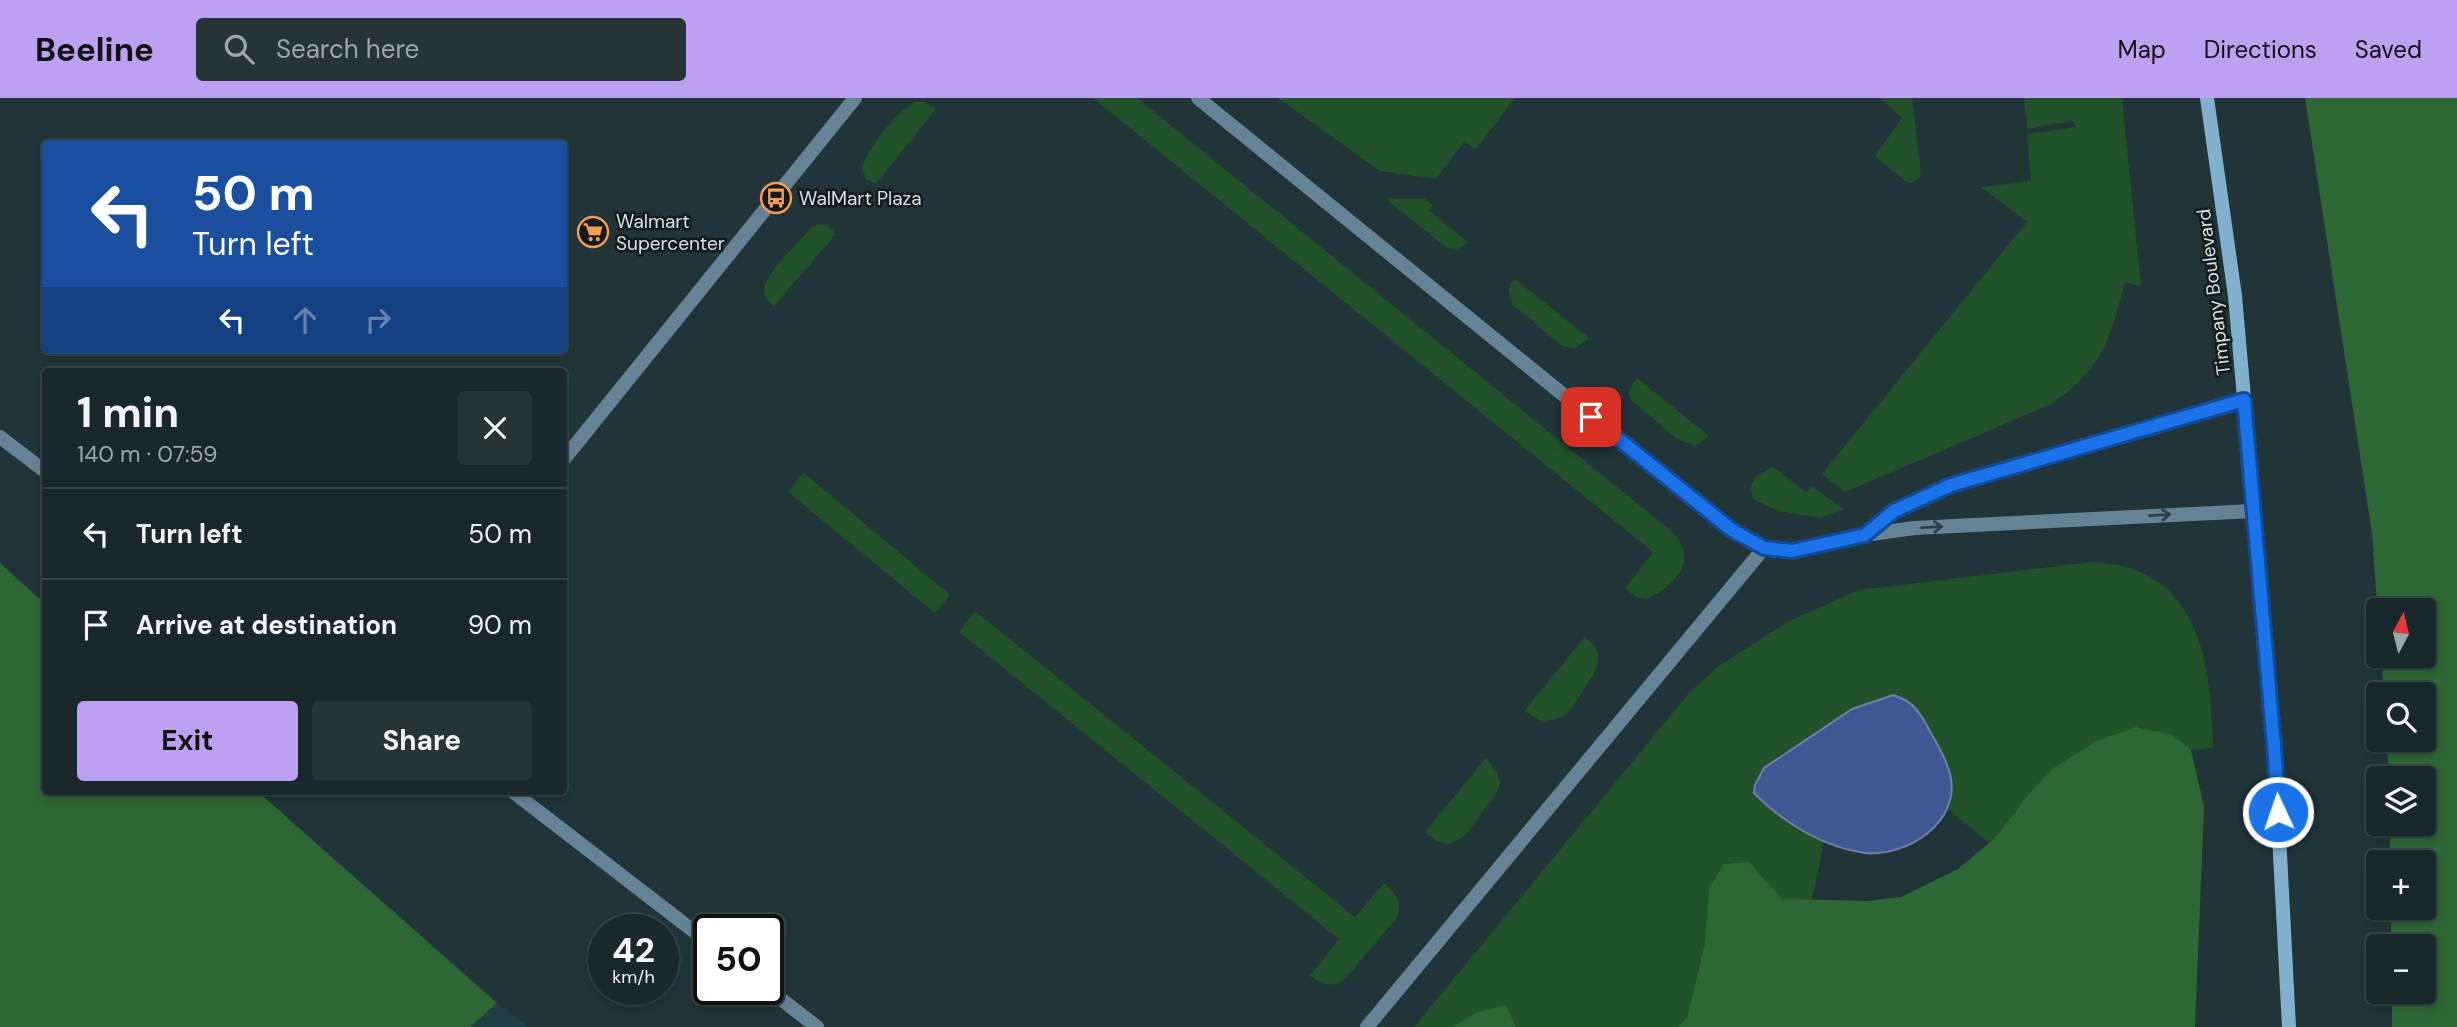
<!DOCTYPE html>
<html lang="en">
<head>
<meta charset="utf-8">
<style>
	:root { --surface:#19282a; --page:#263436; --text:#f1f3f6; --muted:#9fa6a8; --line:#374447; --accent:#bca0f2 }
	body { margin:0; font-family:"DM Sans",sans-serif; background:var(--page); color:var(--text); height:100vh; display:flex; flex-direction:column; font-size:26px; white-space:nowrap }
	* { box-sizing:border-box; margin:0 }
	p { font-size:23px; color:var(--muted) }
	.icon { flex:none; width:38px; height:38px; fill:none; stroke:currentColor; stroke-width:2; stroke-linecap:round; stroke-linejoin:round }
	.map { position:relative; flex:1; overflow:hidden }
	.details { position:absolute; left:42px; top:270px; width:525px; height:427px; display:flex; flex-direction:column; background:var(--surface); border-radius:7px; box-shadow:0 4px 10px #0003,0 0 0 2px var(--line) }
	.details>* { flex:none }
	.guide { position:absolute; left:42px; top:42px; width:525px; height:214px; border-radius:7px; box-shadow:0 4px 10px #0003,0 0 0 2px var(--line); background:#1a4fa0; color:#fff; overflow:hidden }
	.needle { width:46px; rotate:7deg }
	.controls { position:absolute; left:2366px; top:500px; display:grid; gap:14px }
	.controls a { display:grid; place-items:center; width:70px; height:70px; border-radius:7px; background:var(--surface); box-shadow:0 4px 10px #0003,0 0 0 2px var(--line); font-size:35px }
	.speed { position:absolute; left:588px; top:816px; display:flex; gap:14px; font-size:35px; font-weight:700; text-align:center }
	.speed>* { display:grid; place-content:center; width:91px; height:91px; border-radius:50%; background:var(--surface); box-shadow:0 4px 10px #0003,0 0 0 2px var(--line); line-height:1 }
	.speed small { font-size:18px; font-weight:400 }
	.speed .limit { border:4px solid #111; border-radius:10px; background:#fff; color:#111 }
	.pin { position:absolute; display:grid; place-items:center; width:60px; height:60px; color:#fff; margin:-30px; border-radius:14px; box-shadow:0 4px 10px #0006 }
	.me { position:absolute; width:77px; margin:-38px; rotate:357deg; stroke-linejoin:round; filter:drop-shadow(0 0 5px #0008) }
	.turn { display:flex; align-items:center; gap:24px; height:147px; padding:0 35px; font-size:32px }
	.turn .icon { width:91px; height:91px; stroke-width:2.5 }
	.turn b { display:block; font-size:49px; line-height:60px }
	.lanes { display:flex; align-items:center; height:66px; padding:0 35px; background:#0003; justify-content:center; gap:35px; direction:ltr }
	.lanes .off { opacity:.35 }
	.round { display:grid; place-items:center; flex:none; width:74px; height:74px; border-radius:7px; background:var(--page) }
	.headline { display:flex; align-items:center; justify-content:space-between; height:119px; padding:0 35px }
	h1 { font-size:42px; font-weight:700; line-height:52px }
	.action { display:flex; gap:14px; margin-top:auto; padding:14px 35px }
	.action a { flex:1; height:80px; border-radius:7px; background:var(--accent); color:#111; font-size:28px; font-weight:700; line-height:80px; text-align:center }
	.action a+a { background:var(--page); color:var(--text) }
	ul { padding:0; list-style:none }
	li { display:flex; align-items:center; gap:21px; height:91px; padding:0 35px; border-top:2px solid var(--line) }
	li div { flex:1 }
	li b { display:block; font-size:26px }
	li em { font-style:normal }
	header { display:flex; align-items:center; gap:42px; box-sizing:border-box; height:98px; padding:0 35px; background:var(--accent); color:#111 }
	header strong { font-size:33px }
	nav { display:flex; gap:38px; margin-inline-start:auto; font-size:24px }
	.search { width:490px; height:63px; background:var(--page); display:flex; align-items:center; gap:18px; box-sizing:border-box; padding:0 24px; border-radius:7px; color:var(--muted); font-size:26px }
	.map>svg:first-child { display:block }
	.built { fill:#213f43 }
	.green { fill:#215229 }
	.forest { fill:#2e6736 }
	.water { fill:#415791; stroke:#6e81aa; stroke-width:2 }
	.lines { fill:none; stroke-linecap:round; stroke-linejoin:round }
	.lane { stroke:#668396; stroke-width:14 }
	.secondary { stroke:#82b1d0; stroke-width:14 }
	.oneway { stroke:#2f3f47 }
	.route-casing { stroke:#114b97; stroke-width:18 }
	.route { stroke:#1a73e8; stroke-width:12 }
	.labels { text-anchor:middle; stroke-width:5; stroke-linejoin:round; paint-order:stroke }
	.poi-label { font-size:19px; fill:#d7e3e5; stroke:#121b1c; text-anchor:start }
	.street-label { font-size:19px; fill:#d7e3e5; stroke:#121b1c }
</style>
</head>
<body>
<header>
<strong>Beeline</strong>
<div class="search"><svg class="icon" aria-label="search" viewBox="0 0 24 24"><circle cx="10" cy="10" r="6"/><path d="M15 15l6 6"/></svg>Search here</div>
<nav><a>Map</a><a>Directions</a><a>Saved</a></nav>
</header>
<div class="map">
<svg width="2457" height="929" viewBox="0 0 2457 929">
	<rect width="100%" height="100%" fill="#213538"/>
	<path class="built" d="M497 905 529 929H470Z"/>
	<g class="green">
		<path d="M1093 0H1137L1675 436C1678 442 1684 449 1684 456 1686 477 1662 495 1646 501L1636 499 1625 490 1653 454Z"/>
		<path d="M1278 0H1515L1476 51 1464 44 1436 81 1380 73Z"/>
		<path d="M1880 0H1912L1921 74 1920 79 1912 85 1906 84 1875 58 1902 20Z"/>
		<path d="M2024 0H2122L2141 188 2125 184C2110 242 2102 273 2049 307L1845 394 1822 376 2027 124 1981 89 2031 83 2027 36 2076 29 2073 23 2027 31Z"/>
		<path d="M915 4H924L936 11 876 86 866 81 862 70C867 50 897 14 915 4Z"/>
		<path d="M1386 101H1425L1433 107 1429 113 1468 144 1458 151 1447 150Z"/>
		<path d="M819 126 827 127 836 136 774 208 767 202 764 196 765 186 775 169 811 130Z"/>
		<path d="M1515 181 1589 240 1576 250 1562 248 1512 206 1509 193 1510 186Z"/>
		<path d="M1637 280 1709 338 1695 348 1677 341 1630 301 1629 292Z"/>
		<path d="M1773 369 1806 394 1812 388 1843 411 1820 420 1779 413 1754 402C1745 384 1758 376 1773 369Z"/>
		<path d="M804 375 950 497 935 515 788 394Z"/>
		<path d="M2092 464C2200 468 2211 564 2213 650L2191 652 2173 637 2137 629 1989 745 1947 710 1951 694 1950 677 1940 651 1919 613 1904 601 1893 597 1852 611 1769 710 1824 744 1812 802H1804L1678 929H1516L1506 907 1475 915 1452 929H1414L1689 595 1720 567 1789 523 1859 492Z"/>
		<path d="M975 513 1355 819 1384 785C1397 795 1403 805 1396 821L1343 883C1331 890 1321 885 1310 878L1339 841 959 534Z"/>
		<path d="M1585 539C1610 557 1594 576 1581 596 1576 603 1571 613 1563 618 1557 622 1549 622 1542 623L1524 613Z"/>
		<path d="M1486 660 1498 677 1500 685 1496 696 1464 739 1449 746 1436 743 1425 734Z"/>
	</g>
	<g class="forest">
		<path d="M2305 0H2457V929H2392V894H2424V849H2391V810H2424V765H2390V726H2424V681H2389L2387 642H2424V597H2384L2381 558H2424V513H2378V522L2372 435Z"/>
		<path d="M0 465 45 506 46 693H257L497 905 470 929H0Z"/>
		<path d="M2136 629 2173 637 2191 652 2204 709 2195 929H1678L1688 918 1705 845 1709 790 1724 766 1749 764 1782 801 1868 803 1901 799 1958 771 1989 745 1998 737 2028 697 2054 670 2094 644Z"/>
		<path d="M1506 907 1516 929H1452L1475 915Z"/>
	</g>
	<path class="water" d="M1893 597C1915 603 1922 618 1932 637 1939 649 1947 663 1950 676 1962 724 1907 759 1865 755 1825 750 1782 724 1754 695L1755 687 1764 670 1852 611Z"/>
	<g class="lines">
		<g class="lane">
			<path d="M1198 0 1694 403 1732 432 1764 450 1792 453 1865 437 1914 430 2254 413"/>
			<path d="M0 339 46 374"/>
			<path d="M564 361 855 0"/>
			<path d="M1866 436 1894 413 1951 387 2244 302"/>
			<path d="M512 693 709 845"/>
			<path d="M768 891 817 929"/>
			<path d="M1367 929 1764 450"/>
		</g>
		<path class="secondary" d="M2207 0 2235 198 2254 413 2275 660 2289 929"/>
	</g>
	<defs><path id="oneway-shaft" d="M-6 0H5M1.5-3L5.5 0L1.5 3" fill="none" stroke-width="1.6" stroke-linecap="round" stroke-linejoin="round" transform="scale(1.75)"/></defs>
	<g class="oneway">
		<use href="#oneway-shaft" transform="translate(2160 417) rotate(-3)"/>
		<use href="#oneway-shaft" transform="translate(1932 429) rotate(-3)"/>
	</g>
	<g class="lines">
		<g class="route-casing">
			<path id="route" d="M1591 319 1732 432 1764 450 1792 453 1865 437 1894 413 1951 387 2244 302 2275 660 2278 714"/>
		</g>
		<use href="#route" class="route"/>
	</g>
	<defs>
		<g id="bus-ring" transform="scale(1.575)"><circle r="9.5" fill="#121b1c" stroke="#fc9d53" stroke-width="1.5"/><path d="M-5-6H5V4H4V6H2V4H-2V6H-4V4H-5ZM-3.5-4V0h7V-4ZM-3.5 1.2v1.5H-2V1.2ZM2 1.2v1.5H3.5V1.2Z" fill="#fc9d53"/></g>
		<g id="supermarket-ring" transform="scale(1.575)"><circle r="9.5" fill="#121b1c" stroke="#fc9d53" stroke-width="1.5"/><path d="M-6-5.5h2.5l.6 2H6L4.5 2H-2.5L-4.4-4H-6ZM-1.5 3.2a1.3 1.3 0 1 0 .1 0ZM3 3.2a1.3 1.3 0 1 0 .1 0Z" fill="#fc9d53"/></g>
	</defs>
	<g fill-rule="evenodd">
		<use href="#bus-ring" x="776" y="100"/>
		<use href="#supermarket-ring" x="593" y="134"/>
	</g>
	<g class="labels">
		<g class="poi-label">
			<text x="799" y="107">WalMart Plaza</text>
			<text x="616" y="130">Walmart<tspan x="616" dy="22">Supercenter</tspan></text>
		</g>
		<g class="street-label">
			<text transform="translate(2213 194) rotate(-97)" y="7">Timpany Boulevard</text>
		</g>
	</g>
</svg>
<div class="controls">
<a><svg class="needle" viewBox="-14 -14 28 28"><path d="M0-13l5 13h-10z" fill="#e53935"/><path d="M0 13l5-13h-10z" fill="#9fa6a8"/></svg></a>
<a><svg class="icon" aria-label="search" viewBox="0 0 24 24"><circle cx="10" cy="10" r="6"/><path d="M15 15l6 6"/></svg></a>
<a><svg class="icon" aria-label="layers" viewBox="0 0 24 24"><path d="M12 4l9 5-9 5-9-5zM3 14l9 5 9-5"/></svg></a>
<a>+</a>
<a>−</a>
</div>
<div class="speed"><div>42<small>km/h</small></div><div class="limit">50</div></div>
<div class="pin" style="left:1591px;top:319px;background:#d93025"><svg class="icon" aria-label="arrive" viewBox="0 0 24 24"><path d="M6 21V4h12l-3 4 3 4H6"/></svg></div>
<svg class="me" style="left:2278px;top:714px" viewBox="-20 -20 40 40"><circle r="17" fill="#1a73e8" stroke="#fff" stroke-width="3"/><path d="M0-11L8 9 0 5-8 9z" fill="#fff"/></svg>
<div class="guide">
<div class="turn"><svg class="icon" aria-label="left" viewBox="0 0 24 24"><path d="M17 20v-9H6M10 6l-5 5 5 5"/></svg><div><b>50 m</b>Turn left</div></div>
<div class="lanes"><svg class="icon" aria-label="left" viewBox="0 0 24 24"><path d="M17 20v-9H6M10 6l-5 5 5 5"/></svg><svg class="icon off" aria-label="ahead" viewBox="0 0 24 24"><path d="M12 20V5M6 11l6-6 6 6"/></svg><svg class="icon off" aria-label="right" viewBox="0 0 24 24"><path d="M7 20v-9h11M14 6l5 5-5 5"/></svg></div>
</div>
<section class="details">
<div class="headline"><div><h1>1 min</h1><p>140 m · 07:59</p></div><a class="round"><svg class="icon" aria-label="close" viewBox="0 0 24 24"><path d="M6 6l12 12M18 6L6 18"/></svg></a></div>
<ul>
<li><svg class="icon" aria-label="left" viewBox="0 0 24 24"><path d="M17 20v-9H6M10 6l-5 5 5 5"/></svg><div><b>Turn left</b></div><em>50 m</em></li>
<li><svg class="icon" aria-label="arrive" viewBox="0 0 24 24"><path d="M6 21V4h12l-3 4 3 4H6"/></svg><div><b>Arrive at destination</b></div><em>90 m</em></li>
</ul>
<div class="action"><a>Exit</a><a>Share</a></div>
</section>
</div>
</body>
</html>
